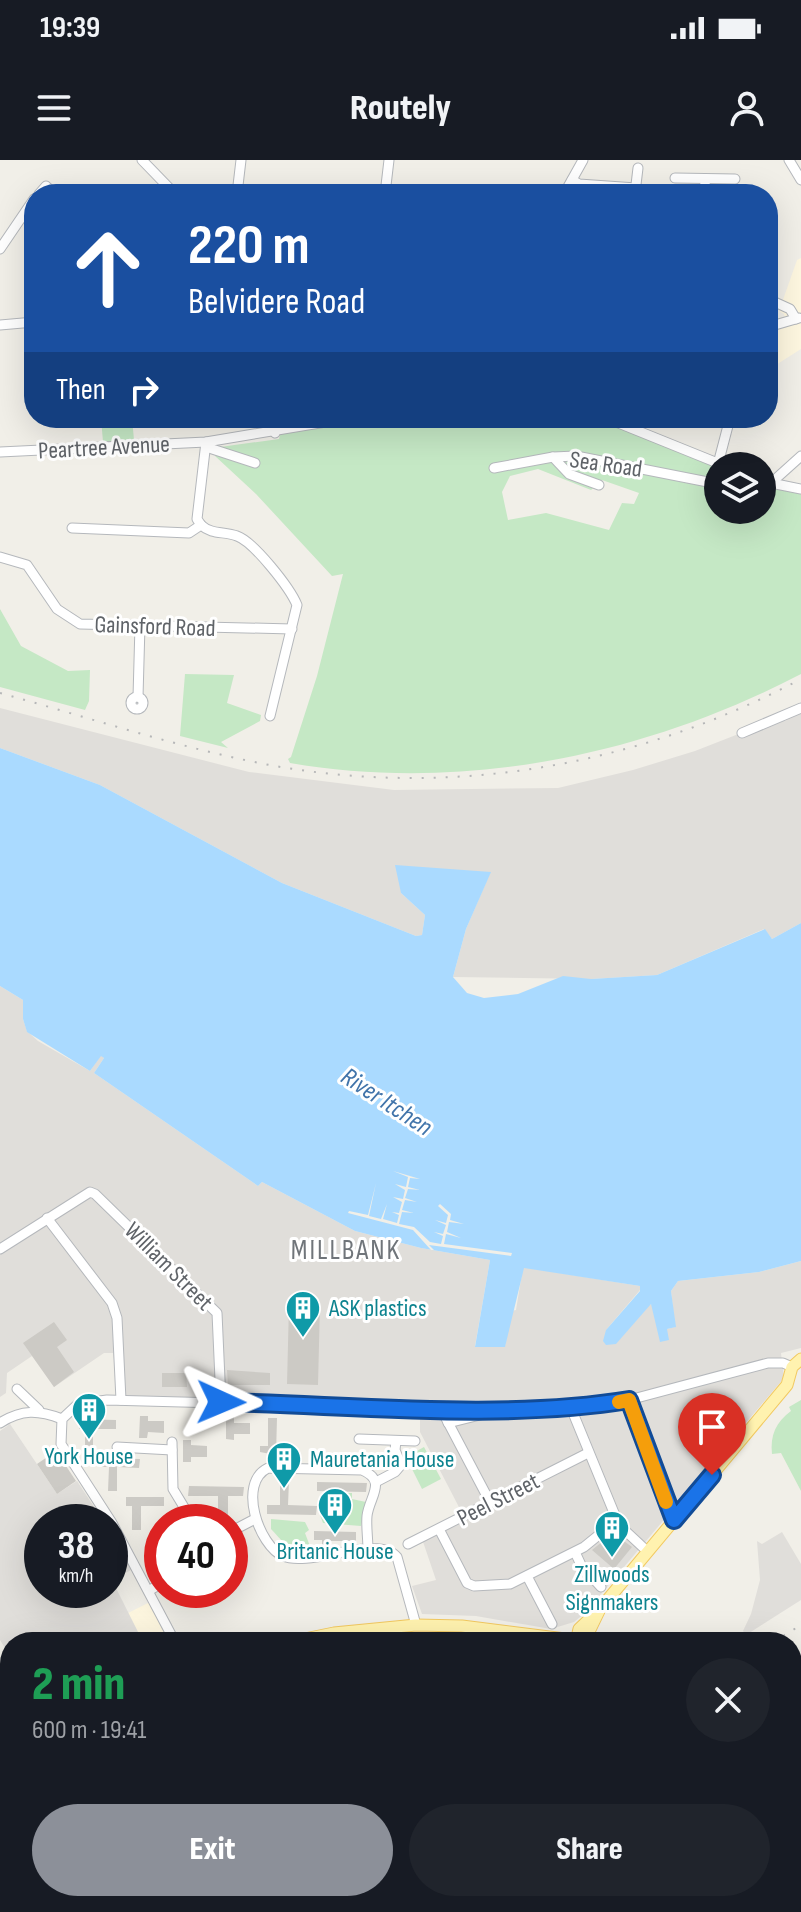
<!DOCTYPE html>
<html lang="en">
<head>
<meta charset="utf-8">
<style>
	:root { --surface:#171b24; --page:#20242c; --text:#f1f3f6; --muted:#9ea1a6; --accent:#8c9099 }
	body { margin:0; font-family:"Sofia Sans Condensed",sans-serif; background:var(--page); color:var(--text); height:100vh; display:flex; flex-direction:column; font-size:30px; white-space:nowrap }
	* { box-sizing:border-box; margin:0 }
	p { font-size:26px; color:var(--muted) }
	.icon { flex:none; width:44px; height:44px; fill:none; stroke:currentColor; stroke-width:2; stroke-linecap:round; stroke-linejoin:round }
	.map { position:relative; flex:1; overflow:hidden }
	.side { position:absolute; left:0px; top:1472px; width:802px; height:280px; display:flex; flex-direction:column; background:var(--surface); border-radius:32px 32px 0 0; box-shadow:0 8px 32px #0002 }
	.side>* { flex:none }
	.banner { position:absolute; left:24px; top:24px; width:754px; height:244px; border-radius:32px; box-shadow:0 8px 32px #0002; background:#1a4fa0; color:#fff; overflow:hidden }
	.buttons { position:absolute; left:704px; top:292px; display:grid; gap:16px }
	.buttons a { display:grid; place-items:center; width:72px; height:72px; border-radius:50%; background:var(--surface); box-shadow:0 8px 32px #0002; font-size:40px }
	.speed { position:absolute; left:24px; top:1344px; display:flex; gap:16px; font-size:40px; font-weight:700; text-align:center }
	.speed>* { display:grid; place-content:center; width:104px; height:104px; border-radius:50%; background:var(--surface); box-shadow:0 8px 32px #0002; line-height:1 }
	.speed small { font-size:20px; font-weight:400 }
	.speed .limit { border:12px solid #d22; background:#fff; color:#111 }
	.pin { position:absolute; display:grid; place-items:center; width:68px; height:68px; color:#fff; margin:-82px -34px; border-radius:50% 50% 50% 0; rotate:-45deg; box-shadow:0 0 8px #0007 }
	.pin .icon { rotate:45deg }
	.me { position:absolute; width:88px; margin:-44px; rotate:91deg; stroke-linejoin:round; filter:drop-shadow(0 0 6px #0008) }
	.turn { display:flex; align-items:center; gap:28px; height:168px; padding:0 32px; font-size:36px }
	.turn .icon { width:104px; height:104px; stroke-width:2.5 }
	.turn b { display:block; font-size:56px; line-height:68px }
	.then { display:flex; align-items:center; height:76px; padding:0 32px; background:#0003; gap:16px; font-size:30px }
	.round { display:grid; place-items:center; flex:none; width:84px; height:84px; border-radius:42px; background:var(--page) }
	.headline { display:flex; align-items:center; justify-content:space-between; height:136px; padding:0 32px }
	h1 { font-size:48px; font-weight:800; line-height:60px; color:#1e9e55 }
	.button { display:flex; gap:16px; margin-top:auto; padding:16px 32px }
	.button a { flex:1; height:92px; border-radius:48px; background:var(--accent); color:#fff; font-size:32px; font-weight:800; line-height:92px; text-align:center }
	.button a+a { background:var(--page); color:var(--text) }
	.status { display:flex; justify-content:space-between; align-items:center; height:56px; padding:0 40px; background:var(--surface); direction:ltr }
	.status svg { height:22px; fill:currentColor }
	header { display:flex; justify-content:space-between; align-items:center; height:104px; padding:0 32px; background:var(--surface); font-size:36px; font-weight:800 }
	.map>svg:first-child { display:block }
	.commercial { fill:#fef7e0 }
	.industrial { fill:#e0deda }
	.green { fill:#c5e8c5; fill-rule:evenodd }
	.water { fill:#aadaff }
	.pier { fill:#f1efe8 }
	.building { fill:#cccac5 }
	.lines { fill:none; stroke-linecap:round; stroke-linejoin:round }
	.minor-casing { stroke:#b5b8bc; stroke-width:11 }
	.major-casing { stroke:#f2c960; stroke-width:13 }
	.minor { stroke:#fff; stroke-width:9 }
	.major { stroke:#fff2af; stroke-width:11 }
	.rail { stroke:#b6b7b8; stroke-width:2; stroke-dasharray:2 10; stroke-linecap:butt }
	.route-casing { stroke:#114b97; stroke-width:20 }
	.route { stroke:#1a73e8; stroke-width:14 }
	.slow { stroke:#f59e0b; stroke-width:14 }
	.labels { text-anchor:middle; stroke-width:6; stroke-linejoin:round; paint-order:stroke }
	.street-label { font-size:24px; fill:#5f6368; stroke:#fff }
	.culture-label { font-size:24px; fill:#0d838f; stroke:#fff }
	.water-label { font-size:26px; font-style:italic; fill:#4174aa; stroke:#fff }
	.quarter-label { font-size:28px; letter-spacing:2px; fill:#70757a; stroke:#fff }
</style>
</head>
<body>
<div class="status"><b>19:39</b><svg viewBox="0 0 49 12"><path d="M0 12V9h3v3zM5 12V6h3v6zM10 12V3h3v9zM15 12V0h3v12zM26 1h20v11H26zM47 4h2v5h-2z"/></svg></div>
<header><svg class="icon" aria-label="menu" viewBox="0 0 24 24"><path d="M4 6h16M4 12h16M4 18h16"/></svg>Routely<svg class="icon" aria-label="person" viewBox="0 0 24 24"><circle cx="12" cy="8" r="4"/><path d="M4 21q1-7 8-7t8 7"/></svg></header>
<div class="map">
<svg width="801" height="1752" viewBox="0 0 801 1752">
	<rect width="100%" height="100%" fill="#f1efe8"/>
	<g class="commercial">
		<path d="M801 98V189L768 210V174L787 167 784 154 779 151 797 100Z"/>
		<path d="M150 1442 169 1482H143L128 1453Z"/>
	</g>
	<g class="industrial">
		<path d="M0 548 249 612 394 630 558 628 633 610 695 591 779 558 785 561 801 553V763L772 779 764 769 657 815 591 819 453 817 466 769 490 713 401 733 425 755 422 775 416 776 282 723 100 625 0 588Z"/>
		<path d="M0 826 23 840V859L27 871 38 881 90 911 101 895 104 898 94 913 258 1026 262 1022 355 1071 421 1088 490 1100 475 1186H505L511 1151 516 1150 523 1107 640 1126V1130L606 1170 651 1144 667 1169 675 1167 671 1131 678 1121 759 1112 801 1101V1188L781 1193 784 1218 585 1453 574 1462 551 1469 476 1456 422 1454 412 1426 436 1420 420 1373 461 1351 420 1272V1250L120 1245 113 1193H104L54 1227 32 1196 7 1213 6 1233 0 1237Z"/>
		<path d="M10 1264 57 1334 77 1321 104 1362H42V1430H110V1371L133 1409 112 1420 143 1482H10V1496L0 1480V1271Z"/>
		<path d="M782 1372 801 1404V1440L746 1475 743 1471 751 1454 760 1420 757 1381 762 1384Z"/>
	</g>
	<g class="green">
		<path d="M101 258H132L134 280 103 282Z"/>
		<path d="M284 258H594L718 308V350H762V325L801 333V514C646 595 464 633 290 603L288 599 291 597 317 516 343 414 332 416 256 334 215 296 220 287 279 279ZM538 309 591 330 602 320 639 333 634 344 622 343 609 370 546 353 508 360 502 332 510 316Z"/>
		<path d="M0 449 21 486 68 511 90 510 89 541 85 550 0 527Z"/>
		<path d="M185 514 234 515 227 543 261 555 260 561 221 582 228 588 180 576Z"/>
		<path d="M801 1240V1331L781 1293 772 1294C770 1275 776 1262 791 1251L789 1247Z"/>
		<path d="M424 1287 441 1319 422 1329 406 1297Z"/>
		<path d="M333 1333H352V1339L366 1342 361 1366 323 1363 320 1355Z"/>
		<path d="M271 1359 305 1362 309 1370 305 1373 311 1389C292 1398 284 1382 271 1369Z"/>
	</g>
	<path class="water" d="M0 588 100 625 282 723 416 776 422 775 425 755 401 733 395 705 491 712 466 769 453 817 467 833 484 838 518 834 563 816 591 819 657 815 765 769 772 779 801 763V1101L759 1112 678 1121 671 1131 676 1167 667 1169 669 1180 660 1182 651 1144 616 1184 606 1185 603 1181 606 1170 640 1131V1126L524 1108 505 1187H475L490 1100 421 1088 355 1071 262 1022 258 1026 94 913 104 898 101 896 90 911 27 872 23 859V840L0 826Z"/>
	<path class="pier" d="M393 1011 420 1019 410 1018 408 1027 420 1030 408 1029 405 1038 417 1042 405 1040 402 1050 414 1053 402 1052 399 1064 414 1067 430 1082 441 1084 443 1076 434 1072 443 1074 446 1065 435 1060 446 1063 448 1055 438 1046 440 1044 451 1054 450 1060 464 1064 449 1062 447 1072 461 1078 446 1074 444 1084 512 1093 511 1096 429 1085 434 1090H431L413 1070 348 1053 349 1051 368 1055 376 1023 369 1056 381 1059 387 1044 383 1059 397 1063 399 1055 392 1052 399 1053 402 1042 393 1037 403 1039 405 1030 395 1024 406 1027 408 1017Z"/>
	<g class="building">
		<path d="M289 1144 320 1145 318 1225 287 1224Z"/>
		<path d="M54 1162 67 1180 57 1187 74 1212 54 1227 23 1183Z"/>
		<path d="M227 1210 270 1213V1225H228Z"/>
		<path d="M162 1213H186L187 1227H162Z"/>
		<path d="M140 1256H148V1261H164V1273L148 1272 147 1278H139Z"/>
		<path d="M226 1257H234V1263H250V1274H234V1280L226 1279Z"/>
		<path d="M268 1258H277L276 1295 260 1292V1286H268Z"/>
		<path d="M79 1259 116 1260V1269H93V1293H85V1269H79Z"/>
		<path d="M183 1280H191V1285L207 1286V1297H191V1302H183Z"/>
		<path d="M56 1291 76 1321 57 1334 37 1304Z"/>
		<path d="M103 1298 140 1299 139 1308 117 1307V1331H108L109 1307H102Z"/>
		<path d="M280 1321H289L288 1345 317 1346 316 1355 267 1354V1345H280Z"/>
		<path d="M317 1322 367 1323 366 1332 317 1331Z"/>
		<path d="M189 1326 244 1327 243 1336H228V1360H218V1336H188Z"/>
		<path d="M126 1337H164V1346H141V1370H132V1346H126Z"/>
		<path d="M314 1371 356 1372V1381H328V1387L322 1388V1380H314Z"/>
		<path d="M613 1373 632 1387 614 1409 592 1390Z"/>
	</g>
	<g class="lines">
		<g class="minor-casing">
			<g id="minor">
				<path d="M142 0 175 34"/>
				<path d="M789 0 801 20"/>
				<path d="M675 18 735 19"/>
				<path d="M572 20 579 24 636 28"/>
				<path d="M635 33 638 8"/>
				<path d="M39 34 46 26 55 34"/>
				<path d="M237 34 241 0"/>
				<path d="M385 34 389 0"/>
				<path d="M564 34 583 0"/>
				<path d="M702 34 706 20"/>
				<path d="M0 89 34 39"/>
				<path d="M768 139 790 149 796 159"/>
				<path d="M0 165 34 162"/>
				<path d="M768 167 799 158"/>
				<path d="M606 258 725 306"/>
				<path d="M275 273 278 258"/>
				<path d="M206 287 255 303"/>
				<path d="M0 292 206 282 350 258"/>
				<path d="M553 297 569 314 599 325"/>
				<path d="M718 304 730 258"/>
				<path d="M494 308 553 297 576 296 718 324"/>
				<path d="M771 323 801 296"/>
				<path d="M762 326 771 323 801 329"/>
				<path d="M201 365C212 375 224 371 237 376 254 382 290 428 297 445L270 556"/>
				<path d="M201 365 197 359 206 282"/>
				<path d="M72 368 189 373 201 365"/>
				<path d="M0 397 27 405 57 449 80 464 292 469"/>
				<circle cx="137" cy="543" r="6"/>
				<path d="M138 537 140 465"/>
				<path d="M742 573 801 548"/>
				<path d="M47 1058 112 1143 117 1158 121 1240"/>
				<path d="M0 1089 90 1032 95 1034 217 1153 221 1242"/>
				<path d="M17 1229 39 1250"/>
				<path d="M629 1240 674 1360"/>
				<path d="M571 1248 619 1365 647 1391"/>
				<path d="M441 1249 490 1342"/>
				<path d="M0 1263C22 1249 38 1250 62 1259"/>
				<path d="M448 1263 488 1253"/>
				<path d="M359 1279 415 1281"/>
				<path d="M172 1282 173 1329 193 1362"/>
				<path d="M117 1287 172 1290"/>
				<path d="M376 1322 395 1312 401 1305 395 1290 396 1281"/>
				<path d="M439 1369 467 1423 474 1426 510 1424 584 1387 616 1361"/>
				<path d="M230 1372 255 1359"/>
				<path d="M408 1384 588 1293"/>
				<path d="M368 1390C368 1379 366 1366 367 1356 369 1337 388 1321 362 1310L268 1308C237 1323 259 1386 283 1396 310 1408 378 1373 397 1397L416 1465"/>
				<path d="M575 1392 581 1405 601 1427"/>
				<path d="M527 1416 552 1464"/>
				<path d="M150 1430 162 1423"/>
				<path d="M417 1480 418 1482"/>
				<path d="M175 1482 112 1363 61 1284 62 1259 78 1244 107 1240 441 1249 571 1248 629 1240 768 1203H783L792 1207"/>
				<path d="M792 1630 801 1623"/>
				<path d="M89 1742 92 1752"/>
				<path d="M667 1742 675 1752"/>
				<path d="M131 1752 144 1742"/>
				<path d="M359 1752 376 1742"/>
				<path d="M475 1752 494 1742"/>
				<path d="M606 1752 622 1742"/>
				<path d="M678 1752H732"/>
				<path d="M778 1752V1742"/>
			</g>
		</g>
		<g class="major-casing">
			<g id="major">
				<path d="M290 1482 334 1473 416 1465 462 1466 589 1482"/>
				<path d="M576 1482 579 1469 599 1450 787 1225 792 1207 801 1199"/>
				<path d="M584 1482 599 1451"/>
				<path d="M792 1557 801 1568"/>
				<path d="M0 1563H10"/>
			</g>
		</g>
		<use href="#minor" class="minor"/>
		<use href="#major" class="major"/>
		<g class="rail">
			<path d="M0 533C91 558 182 589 275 606 456 638 639 605 801 519"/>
			<path d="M773 1482 801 1465"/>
			<path d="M792 1519 801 1522"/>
			<path d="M331 1752 348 1742"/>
		</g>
	</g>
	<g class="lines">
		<g class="route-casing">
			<path id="route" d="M221 1242C353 1245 499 1261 629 1240L674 1360 712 1315"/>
		</g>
		<use href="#route" class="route"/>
		<path class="slow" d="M619 1242 629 1240 666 1342"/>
	</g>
	<defs>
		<g id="building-pin" transform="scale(1.8)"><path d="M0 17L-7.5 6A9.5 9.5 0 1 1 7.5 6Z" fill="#0f9aa8" stroke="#fff"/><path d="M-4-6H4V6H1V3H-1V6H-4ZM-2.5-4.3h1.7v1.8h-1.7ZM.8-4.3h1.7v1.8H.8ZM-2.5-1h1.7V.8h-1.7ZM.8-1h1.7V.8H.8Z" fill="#fff"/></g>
	</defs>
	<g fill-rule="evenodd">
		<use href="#building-pin" x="303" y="1148"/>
		<use href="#building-pin" x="89" y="1250"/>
		<use href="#building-pin" x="284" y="1299"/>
		<use href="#building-pin" x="335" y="1345"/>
		<use href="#building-pin" x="612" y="1368"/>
	</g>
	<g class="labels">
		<g class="street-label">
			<text transform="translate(104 287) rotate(-3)" y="8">Peartree Avenue</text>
			<text transform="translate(606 304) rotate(8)" y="8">Sea Road</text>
			<text transform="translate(155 466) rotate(2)" y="8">Gainsford Road</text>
			<text transform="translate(169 1106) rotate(45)" y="8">William Street</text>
			<text transform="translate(498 1339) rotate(-27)" y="8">Peel Street</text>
		</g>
		<g class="culture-label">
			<text x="329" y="1156" text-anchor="start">ASK plastics</text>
			<text x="89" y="1304">York House</text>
			<text x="310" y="1307" text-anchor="start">Mauretania House</text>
			<text x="335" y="1399">Britanic House</text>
			<text x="612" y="1422">Zillwoods<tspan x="612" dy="28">Signmakers</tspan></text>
		</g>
		<g class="water-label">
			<text transform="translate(387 941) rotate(33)" y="9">River Itchen</text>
		</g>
		<g class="quarter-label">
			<text x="346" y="1099">MILLBANK</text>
		</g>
	</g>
</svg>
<div class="buttons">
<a><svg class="icon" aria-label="layers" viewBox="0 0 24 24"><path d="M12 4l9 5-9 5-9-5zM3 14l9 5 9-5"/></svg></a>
</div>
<div class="speed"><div>38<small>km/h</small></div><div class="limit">40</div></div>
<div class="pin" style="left:712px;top:1315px;background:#d93025"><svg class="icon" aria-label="arrive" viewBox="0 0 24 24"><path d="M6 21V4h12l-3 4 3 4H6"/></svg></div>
<svg class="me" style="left:221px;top:1242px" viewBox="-20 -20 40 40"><path d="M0-17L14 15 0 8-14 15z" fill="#1a73e8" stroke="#fff" stroke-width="4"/></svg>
<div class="banner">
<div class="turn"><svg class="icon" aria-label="ahead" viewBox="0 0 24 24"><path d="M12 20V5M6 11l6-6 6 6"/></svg><div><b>220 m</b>Belvidere Road</div></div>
<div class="then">Then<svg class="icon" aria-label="right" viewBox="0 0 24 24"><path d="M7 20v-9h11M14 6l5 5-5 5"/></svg></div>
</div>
<section class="side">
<div class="headline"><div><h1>2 min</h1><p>600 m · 19:41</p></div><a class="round"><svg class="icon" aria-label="close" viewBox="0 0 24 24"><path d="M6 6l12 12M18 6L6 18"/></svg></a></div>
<div class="button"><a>Exit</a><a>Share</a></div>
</section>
</div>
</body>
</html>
